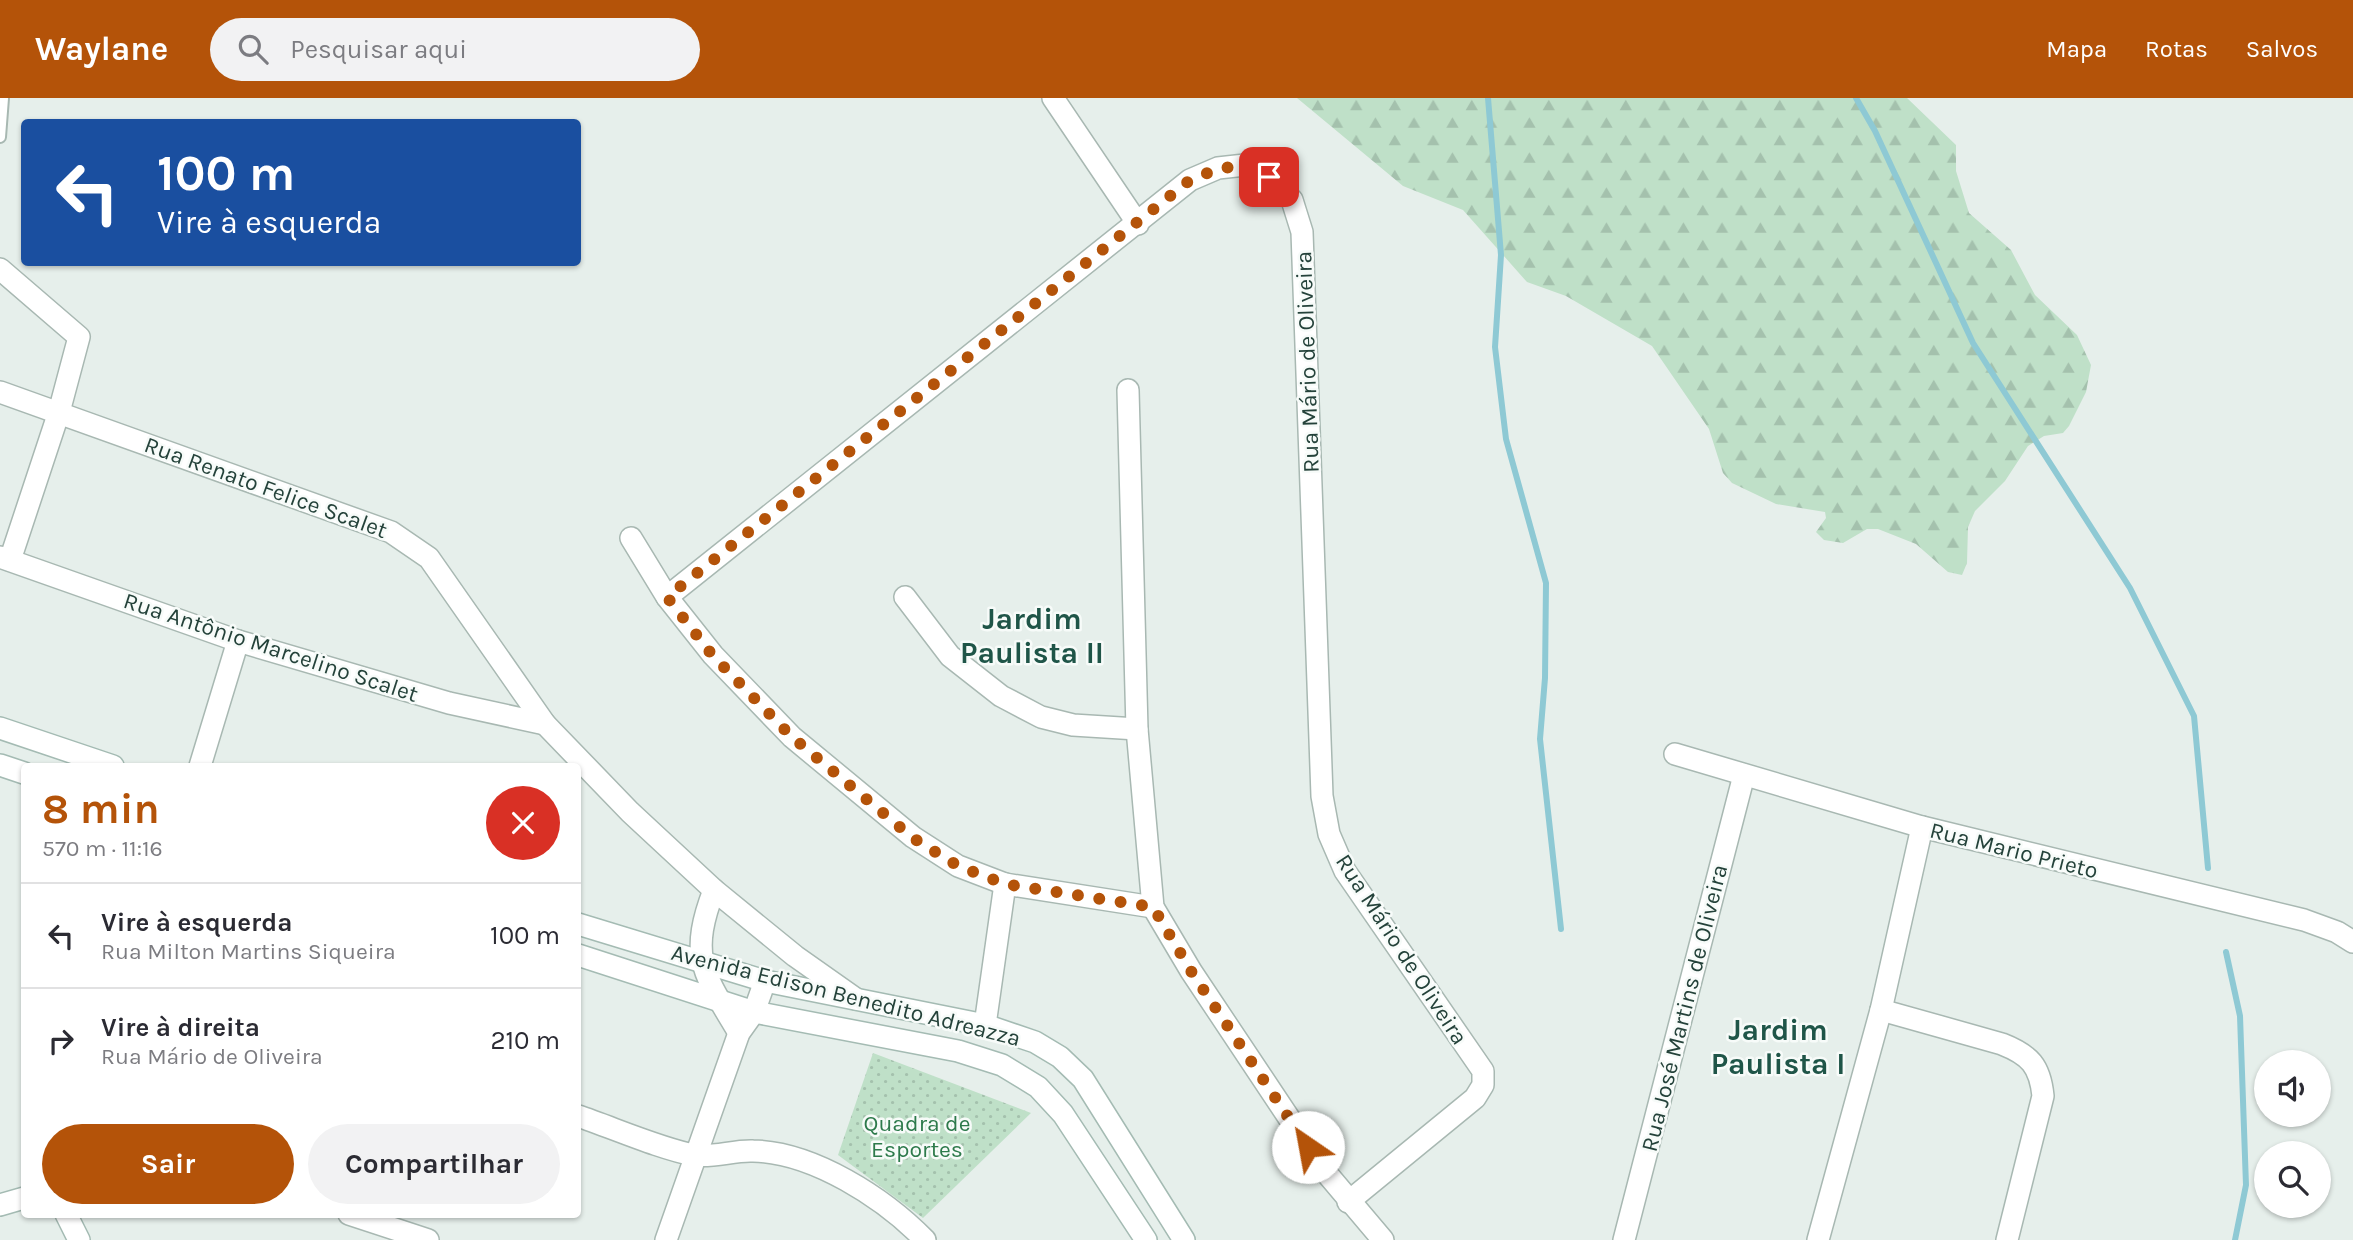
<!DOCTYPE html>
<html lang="pt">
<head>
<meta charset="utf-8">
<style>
	:root { --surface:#fff; --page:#f2f2f3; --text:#2b2b33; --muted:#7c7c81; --line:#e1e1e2; --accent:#b45309 }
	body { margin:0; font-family:Karla,sans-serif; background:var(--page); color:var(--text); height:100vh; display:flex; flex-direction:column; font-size:26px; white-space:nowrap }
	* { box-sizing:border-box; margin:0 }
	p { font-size:23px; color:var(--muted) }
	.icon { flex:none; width:38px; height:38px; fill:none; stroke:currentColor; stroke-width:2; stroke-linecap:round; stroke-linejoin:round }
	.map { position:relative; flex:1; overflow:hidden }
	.panel { position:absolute; left:21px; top:665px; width:560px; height:455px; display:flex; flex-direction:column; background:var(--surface); border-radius:7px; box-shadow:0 2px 5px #0004 }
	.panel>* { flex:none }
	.top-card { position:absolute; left:21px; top:21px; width:560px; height:147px; border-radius:7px; box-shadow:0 2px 5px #0004; background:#1a4fa0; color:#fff; overflow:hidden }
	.controls { position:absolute; left:2254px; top:952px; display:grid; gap:14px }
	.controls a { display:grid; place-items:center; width:77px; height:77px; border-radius:50%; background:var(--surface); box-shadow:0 2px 5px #0004; font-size:35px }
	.pin { position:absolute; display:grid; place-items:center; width:60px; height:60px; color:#fff; margin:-30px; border-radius:14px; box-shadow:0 4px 10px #0006 }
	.me { position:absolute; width:77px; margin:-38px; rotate:327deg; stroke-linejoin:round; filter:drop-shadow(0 0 5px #0008) }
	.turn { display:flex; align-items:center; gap:24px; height:147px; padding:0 21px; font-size:32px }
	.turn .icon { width:91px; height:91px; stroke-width:2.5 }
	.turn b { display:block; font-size:49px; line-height:60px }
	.round { display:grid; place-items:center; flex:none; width:74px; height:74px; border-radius:37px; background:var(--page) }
	.summary { display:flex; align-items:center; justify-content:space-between; height:119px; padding:0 21px }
	h1 { font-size:42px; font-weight:700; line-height:52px; color:var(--accent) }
	.primary-button { display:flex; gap:14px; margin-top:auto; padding:14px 21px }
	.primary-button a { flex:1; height:80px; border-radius:42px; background:var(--accent); color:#fff; font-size:28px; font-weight:700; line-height:80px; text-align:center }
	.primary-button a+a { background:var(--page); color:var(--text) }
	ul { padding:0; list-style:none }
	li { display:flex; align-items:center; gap:21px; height:105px; padding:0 21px; border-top:2px solid var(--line) }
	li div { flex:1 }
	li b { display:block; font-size:26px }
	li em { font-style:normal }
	header { display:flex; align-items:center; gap:42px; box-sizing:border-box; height:98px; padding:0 35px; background:var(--accent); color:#fff }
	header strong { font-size:33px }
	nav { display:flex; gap:38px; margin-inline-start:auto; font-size:24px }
	.search { width:490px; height:63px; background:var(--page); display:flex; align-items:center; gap:18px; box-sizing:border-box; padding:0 24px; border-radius:38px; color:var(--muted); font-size:26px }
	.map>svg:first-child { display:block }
	.forest { fill:url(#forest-firs) }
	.park { fill:url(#park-dots) }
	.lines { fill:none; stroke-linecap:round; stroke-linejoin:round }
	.stream { stroke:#8ec9d4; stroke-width:6 }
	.lane-casing { stroke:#a8b8b2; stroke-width:14 }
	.street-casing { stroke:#a8b8b2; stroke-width:24 }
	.secondary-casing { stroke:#a4bbb3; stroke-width:24 }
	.lane { stroke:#fff; stroke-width:10 }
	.street { stroke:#fff; stroke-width:21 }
	.secondary { stroke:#fff; stroke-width:21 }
	.route { stroke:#b45309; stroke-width:12; stroke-dasharray:0 21.6 }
	.labels { text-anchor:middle; stroke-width:5; stroke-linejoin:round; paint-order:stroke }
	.street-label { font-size:23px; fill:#24423a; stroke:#f7fbf9 }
	.park-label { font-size:23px; fill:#2d7a4b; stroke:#f7fbf9 }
	.district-label { font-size:30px; font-weight:bold; fill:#1f5548; stroke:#f7fbf9 }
</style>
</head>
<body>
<header>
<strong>Waylane</strong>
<div class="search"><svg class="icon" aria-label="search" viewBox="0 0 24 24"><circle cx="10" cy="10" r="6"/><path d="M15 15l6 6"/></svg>Pesquisar aqui</div>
<nav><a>Mapa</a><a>Rotas</a><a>Salvos</a></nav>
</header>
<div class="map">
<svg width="2353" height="1142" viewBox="0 0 2353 1142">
	<defs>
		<pattern id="forest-firs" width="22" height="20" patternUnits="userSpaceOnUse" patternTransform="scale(1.75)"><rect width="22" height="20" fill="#bfe0c8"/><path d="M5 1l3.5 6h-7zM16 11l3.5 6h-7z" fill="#a4c1ad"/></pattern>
		<pattern id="park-dots" width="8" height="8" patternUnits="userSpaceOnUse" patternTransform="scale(1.75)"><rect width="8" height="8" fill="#bfe0c8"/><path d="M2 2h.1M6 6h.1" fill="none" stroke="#a4c1ad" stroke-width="1.8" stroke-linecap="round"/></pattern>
	</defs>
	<rect width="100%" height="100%" fill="#e6efeb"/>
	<path class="forest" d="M1297 0H1907L1956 47V73L1969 115 2011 152 2035 197 2077 237 2091 267 2086 294 2069 328 2063 335 2044 338 2028 348 2005 383 1975 413 1968 429 1967 465 1962 477 1948 474 1916 446 1878 431H1867L1843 445 1824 442 1816 434 1826 420 1825 414 1776 406 1732 385 1723 375 1709 331 1652 248 1566 198 1527 184 1463 112 1403 88Z"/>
	<path class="park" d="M873 955 1031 1015 923 1120 838 1057Z"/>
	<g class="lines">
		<g class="stream">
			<path d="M1488 0 1501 157 1495 249 1506 341 1546 485 1545 580 1540 641 1561 831"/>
			<path d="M1856 0 1875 33 1973 245 2130 490 2194 618 2208 770"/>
			<path d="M2226 854 2240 918 2246 1087 2235 1142"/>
		</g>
		<g class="lane-casing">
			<path id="lane" d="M0 39 3 0"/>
		</g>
		<g class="street-casing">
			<g id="street">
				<path d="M1053 0 1138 126"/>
				<path d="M0 171 79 239 59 314 10 462"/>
				<path d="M1128 292 1137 631 1153 809 1191 873 1323 1071 1383 1142"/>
				<path d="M0 294 391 434 429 460 545 626 630 714 714 792 795 858 856 901"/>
				<path d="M631 440 667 499 713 557 792 639 913 739 958 768 1005 786 1153 809"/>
				<path d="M0 459 238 543 449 605 545 626"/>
				<path d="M667 499 1190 82 1218 70 1245 67 1269 79 1292 102 1302 134 1322 698 1329 736 1345 773 1483 973V987L1475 1000 1348 1104"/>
				<path d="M905 499 950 558 1001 598 1041 619 1073 627 1137 631"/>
				<path d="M1675 656 1922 729 2304 822 2337 834 2353 844"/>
				<path d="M200 668 238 543"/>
				<path d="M714 792C688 860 704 876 739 935"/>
				<path d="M1881 912 2002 946C2030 957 2040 968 2043 998L2007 1142"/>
				<path d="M985 927 1005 786"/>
				<path d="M578 1018C611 1029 661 1051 694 1057 713 1060 734 1052 753 1053 813 1054 884 1100 925 1142"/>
				<path d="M349 1116 428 1142"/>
				<path d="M666 1142 739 935 754 914 765 883"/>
				<path d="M1624 1142 1744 677"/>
				<path d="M1818 1142 1881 912 1922 729"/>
			</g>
		</g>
		<g class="secondary-casing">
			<g id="secondary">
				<path d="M0 630 113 668"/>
				<path d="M0 667 24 675"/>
				<path d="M578 826 765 883 985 927 1035 944 1060 959 1083 981 1184 1142"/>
				<path d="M578 857 754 914 958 953 1002 967 1038 989 1063 1016 1146 1142"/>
				<path d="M0 1107 24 1100"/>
				<path d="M66 1116 79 1142"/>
			</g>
		</g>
		<use href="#lane" class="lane"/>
		<use href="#street" class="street"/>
		<use href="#secondary" class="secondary"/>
	</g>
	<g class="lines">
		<path class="route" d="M1269 79C1236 63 1224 68 1190 82L667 499 713 558 792 639 913 740 958 768 1005 786 1153 809 1191 873 1308 1049"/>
	</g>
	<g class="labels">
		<g class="street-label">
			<text transform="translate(1307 264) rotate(-92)" y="8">Rua Mário de Oliveira</text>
			<text transform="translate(266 389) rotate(20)" y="8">Rua Renato Felice Scalet</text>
			<text transform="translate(271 549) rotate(18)" y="8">Rua Antônio Marcelino Scalet</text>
			<text transform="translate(2014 752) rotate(14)" y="8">Rua Mario Prieto</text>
			<text transform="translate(1402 851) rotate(57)" y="8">Rua Mário de Oliveira</text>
			<text transform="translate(846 897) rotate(14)" y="8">Avenida Edison Benedito Adreazza</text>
			<text transform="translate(1684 910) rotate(-76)" y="8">Rua José Martins de Oliveira</text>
		</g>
		<g class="park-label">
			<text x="917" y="1033">Quadra de<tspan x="917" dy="26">Esportes</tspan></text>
		</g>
		<g class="district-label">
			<text x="1032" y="531">Jardim<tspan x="1032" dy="34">Paulista II</tspan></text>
			<text x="1778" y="942">Jardim<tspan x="1778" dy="34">Paulista I</tspan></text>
		</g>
	</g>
</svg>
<div class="controls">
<a><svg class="icon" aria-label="sound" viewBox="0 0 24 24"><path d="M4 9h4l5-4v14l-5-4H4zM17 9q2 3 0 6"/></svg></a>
<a><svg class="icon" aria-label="search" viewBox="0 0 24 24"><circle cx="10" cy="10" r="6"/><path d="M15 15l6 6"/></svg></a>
</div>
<div class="pin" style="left:1269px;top:79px;background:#d93025"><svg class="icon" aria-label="arrive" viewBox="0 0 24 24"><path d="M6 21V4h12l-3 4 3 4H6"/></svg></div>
<svg class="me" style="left:1308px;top:1049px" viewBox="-20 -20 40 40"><circle r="19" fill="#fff"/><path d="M0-13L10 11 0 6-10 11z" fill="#b45309"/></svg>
<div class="top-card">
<div class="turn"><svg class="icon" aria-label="left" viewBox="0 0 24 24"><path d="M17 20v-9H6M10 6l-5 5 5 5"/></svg><div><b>100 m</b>Vire à esquerda</div></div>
</div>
<section class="panel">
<div class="summary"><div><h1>8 min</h1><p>570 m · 11:16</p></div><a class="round" style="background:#d93025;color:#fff"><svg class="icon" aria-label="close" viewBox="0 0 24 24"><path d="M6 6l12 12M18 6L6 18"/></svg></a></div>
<ul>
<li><svg class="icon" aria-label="left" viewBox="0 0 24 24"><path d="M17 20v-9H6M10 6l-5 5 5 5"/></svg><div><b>Vire à esquerda</b><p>Rua Milton Martins Siqueira</p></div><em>100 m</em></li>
<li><svg class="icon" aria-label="right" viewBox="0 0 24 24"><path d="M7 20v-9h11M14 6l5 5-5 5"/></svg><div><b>Vire à direita</b><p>Rua Mário de Oliveira</p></div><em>210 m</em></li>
</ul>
<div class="primary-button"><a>Sair</a><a>Compartilhar</a></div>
</section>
</div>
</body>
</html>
